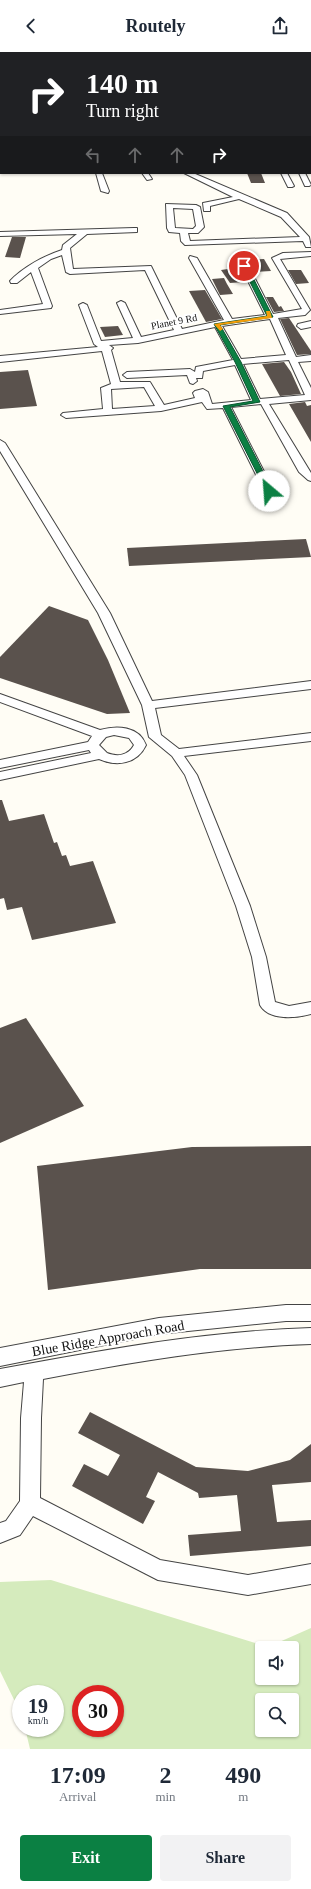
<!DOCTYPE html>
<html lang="en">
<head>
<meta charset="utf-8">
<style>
	:root { --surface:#fff; --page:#f2f2f3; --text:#1f2937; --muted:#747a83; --accent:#0b8043 }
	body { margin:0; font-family:Georgia,serif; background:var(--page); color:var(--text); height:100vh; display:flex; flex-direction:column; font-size:15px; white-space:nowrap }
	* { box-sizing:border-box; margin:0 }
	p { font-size:13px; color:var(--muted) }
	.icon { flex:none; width:22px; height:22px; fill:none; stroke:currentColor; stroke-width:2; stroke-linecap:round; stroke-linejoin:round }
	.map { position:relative; height:1697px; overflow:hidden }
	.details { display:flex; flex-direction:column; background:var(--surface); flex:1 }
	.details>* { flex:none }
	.hud { position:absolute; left:0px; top:0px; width:311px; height:122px; box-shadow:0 1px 3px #0004; background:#202124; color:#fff; overflow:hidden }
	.fabs { position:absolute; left:255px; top:1589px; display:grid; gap:8px }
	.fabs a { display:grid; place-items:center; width:44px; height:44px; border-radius:4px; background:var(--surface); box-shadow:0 1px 3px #0004; font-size:20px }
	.speed { position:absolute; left:12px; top:1633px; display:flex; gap:8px; font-size:20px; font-weight:700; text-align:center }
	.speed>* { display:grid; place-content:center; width:52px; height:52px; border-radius:50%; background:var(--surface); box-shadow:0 1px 3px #0004; line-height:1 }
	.speed small { font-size:10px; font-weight:400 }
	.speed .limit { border:6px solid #d22; background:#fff; color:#111 }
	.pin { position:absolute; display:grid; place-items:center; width:34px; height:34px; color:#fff; margin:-17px; border:2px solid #fff; border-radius:50%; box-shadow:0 1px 4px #0007 }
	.me { position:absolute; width:44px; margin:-22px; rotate:333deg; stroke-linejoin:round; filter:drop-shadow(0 0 3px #0008) }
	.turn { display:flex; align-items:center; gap:14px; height:84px; padding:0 20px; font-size:18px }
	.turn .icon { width:52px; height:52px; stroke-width:2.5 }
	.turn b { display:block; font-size:28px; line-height:34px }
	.lanes { display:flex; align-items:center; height:38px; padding:0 20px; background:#0003; justify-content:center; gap:20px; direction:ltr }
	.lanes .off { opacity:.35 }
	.eta { display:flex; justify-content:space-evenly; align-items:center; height:68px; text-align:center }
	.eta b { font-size:24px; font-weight:800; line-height:28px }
	.cta { display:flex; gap:8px; margin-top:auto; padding:8px 20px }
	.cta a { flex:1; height:46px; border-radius:4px; background:var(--accent); color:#fff; font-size:16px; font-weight:800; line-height:46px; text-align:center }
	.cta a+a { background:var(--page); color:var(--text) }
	header { display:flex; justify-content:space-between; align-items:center; height:52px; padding:0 20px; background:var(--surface); font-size:18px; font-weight:800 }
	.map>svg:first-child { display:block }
	.green { fill:#d5ebbd; fill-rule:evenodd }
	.building { fill:#5a524d }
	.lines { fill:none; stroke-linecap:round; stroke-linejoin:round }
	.minor-casing { stroke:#444; stroke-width:2 }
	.major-casing { stroke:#222; stroke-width:2 }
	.minor { fill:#fff; fill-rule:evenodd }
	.major { fill:#f9d66b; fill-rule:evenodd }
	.route { fill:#0b8043; stroke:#07532c }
	.slow { fill:#f59e0b }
	.labels { text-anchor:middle; stroke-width:4; stroke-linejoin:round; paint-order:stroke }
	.far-street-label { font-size:10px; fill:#111; stroke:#fff }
	.near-street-label { font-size:14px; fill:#111; stroke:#fff }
</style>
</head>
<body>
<header><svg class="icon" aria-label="back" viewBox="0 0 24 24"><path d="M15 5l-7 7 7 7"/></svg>Routely<svg class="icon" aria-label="share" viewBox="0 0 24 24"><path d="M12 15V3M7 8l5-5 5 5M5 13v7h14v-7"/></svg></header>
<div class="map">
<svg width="311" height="1697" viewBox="0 0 311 1697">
	<rect width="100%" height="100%" fill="#fffdf5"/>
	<path class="green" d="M51 1528 268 1595 311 1576V1697H30L25 1676H55V1642H21V1662L0 1619V1530ZM262 1596H292V1626H262ZM81 1642H115V1676H81ZM262 1648H292V1678H262Z"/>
	<g class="building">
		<path d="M247 121H261L265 131H251Z"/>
		<path d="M12 185H26L20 206 5 205Z"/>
		<path d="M264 207 271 219 254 220 247 208Z"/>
		<path d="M235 216 243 230 230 231 221 218Z"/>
		<path d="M288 218H301L309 231 296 232Z"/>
		<path d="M224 226 227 232 233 242 220 243 212 227Z"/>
		<path d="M205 238 222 267 206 270 189 239Z"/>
		<path d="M266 245H273L279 255 281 254 284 259 274 260Z"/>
		<path d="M289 266 311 299V302L297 303 280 267Z"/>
		<path d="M118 274 123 283 105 285 100 275Z"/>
		<path d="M284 310 291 320 301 342 280 344 262 312Z"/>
		<path d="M28 318 37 354 0 357V320Z"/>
		<path d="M305 350 307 354 311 353V390L289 352Z"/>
		<path d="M306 487 311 505 129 514 127 496Z"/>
		<path d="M49 554 88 568 108 608 130 661 107 662 0 626V605Z"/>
		<path d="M0 748H2L9 769 44 762 54 791 57 790 62 804 66 803 70 814 93 809 116 871 32 888 22 855 7 858 4 846 0 847Z"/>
		<path d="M26 966 84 1054 0 1091V976Z"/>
		<path d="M311 1094V1217H200L48 1238 37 1114 192 1095Z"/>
		<path d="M90 1360 196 1415 248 1419 290 1408 311 1392V1430L272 1433 277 1470 311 1468V1494L190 1504 188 1483 241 1479 237 1443 199 1446 198 1441 158 1420 146 1445 155 1449 143 1472 72 1434 84 1412 108 1424 120 1403 78 1381Z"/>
	</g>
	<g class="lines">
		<g class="minor-casing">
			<g id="minor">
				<rect x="67" y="0" width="6" height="1"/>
				<rect x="0" y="3" width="1" height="4"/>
				<rect x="0" y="41" width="1" height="4"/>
				<rect x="0" y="51" width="1" height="4"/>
				<rect x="0" y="73" width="1" height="4"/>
				<rect x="310" y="77" width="1" height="7"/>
				<path d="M96 121H102L109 139 108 141 101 139Z"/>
				<path d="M142 121H148L152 127 147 128Z"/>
				<path d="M184 121H193L287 161 309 185 311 195H306L303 189 185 193 181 189 180 181 169 180 167 176 166 152 196 153 200 155 204 175 198 181H188L190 189 300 185 281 165 239 147 210 154V159H204L203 151 233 145ZM173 156 193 157 196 174 193 177 175 176Z"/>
				<path d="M281 121H287L294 134 292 135H288Z"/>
				<path d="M299 121H305L311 133 309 134H305Z"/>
				<path d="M134 176H137V180L87 182 70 196 73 217 151 214 182 277 224 268 189 206 190 204 197 206 232 267 265 263 237 207 238 205 245 207 273 262 302 257 272 206 283 201 311 200V204L280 207 310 258 305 263 278 266 296 305 311 303V309L298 310 311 336V348L269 352 311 421V429L308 428 299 420 261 352 231 355 274 439 269 442 264 439 223 356 207 357 202 350 161 359 66 366 61 363 63 361 103 357 101 336 111 332 102 299 0 310V304L98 295 94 292 79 253 83 251 87 253 101 289 133 286 117 251 121 249 125 251 141 285 174 278 145 218 70 222 66 220 62 203 51 207 38 216 52 254 51 256 0 262V258L43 252 31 220 17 231H11L10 229C23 215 44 204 62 198L63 193 77 182 0 184V180ZM270 267 286 303 241 307 222 274ZM215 275 233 308 196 315 195 320 190 317 127 320 123 323 127 326 187 323 190 331 193 332 197 329 196 326H202L203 319 235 313 251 348 212 352 208 340 203 337 195 339 193 341 195 346 164 353 150 330H120L111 298 113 296 109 293 138 291ZM289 308 305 343 260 347 243 312ZM144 335 155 354 112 357 111 337Z"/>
				<path d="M311 269V275L301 277 297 274 298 272Z"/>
				<path d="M0 388 5 391 110 561 152 649 311 629V637L155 656 161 683 179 697 311 681V689L184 704 197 723 250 854 266 905 275 950 289 954 311 950V962C296 966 269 969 260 953L252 905 236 854 185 723 172 704 149 685 142 653 98 561 0 399Z"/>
				<path d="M0 642 100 678C117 673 139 674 146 693 137 712 117 715 99 707L0 728V720L91 701 89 698 0 716V708L88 690 92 684 0 650ZM114 683 129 686 134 693C128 704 117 705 107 701L99 693 106 685Z"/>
				<path d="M286 1253H311V1269H286L159 1282 0 1314V1296L159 1266Z"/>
				<path d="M311 1276V1292C220 1295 132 1310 43 1327L41 1366 40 1446 160 1508 248 1523 311 1512V1532L248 1543 158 1528 33 1464 20 1483 0 1491V1471L6 1469 20 1449 21 1366 24 1330 0 1335V1317C103 1298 206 1279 311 1276Z"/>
			</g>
		</g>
		<g class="major-casing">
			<g id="major">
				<path d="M34 0H42L33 1Z"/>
				<rect x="310" y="96" width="1" height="6"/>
				<path d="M1 99V106L0 107V100Z"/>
			</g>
		</g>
		<use href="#minor" class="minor"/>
		<use href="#major" class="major"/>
	</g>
	<path class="route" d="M244 212 247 214 273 265 220 273 241 310 260 350 230 355 273 439 269 441 266 439 223 354 253 349 235 310 214 272 267 264 242 214Z"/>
	<path class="slow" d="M266 259H270L272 266 220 273 223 277 220 279 214 272 267 264Z"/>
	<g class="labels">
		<g class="far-street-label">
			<text transform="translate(174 269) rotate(-11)" y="4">Planet 9 Rd</text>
		</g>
		<g class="near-street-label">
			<text transform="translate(108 1286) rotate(-10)" y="5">Blue Ridge Approach Road</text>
		</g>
	</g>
</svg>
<div class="fabs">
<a><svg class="icon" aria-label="sound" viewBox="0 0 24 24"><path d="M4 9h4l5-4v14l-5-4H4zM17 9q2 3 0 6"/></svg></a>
<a><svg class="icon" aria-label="search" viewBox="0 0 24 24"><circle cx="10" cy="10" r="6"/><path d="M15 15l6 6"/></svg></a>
</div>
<div class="speed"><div>19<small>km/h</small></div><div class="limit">30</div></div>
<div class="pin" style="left:244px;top:214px;background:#d93025"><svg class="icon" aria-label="arrive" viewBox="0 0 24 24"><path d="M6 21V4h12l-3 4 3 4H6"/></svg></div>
<svg class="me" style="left:269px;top:439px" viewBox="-20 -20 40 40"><circle r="19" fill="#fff"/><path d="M0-13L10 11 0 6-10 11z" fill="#0b8043"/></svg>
<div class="hud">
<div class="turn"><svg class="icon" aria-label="right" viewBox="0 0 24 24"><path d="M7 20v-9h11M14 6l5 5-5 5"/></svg><div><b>140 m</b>Turn right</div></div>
<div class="lanes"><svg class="icon off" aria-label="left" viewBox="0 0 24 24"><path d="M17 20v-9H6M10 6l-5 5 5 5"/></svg><svg class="icon off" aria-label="ahead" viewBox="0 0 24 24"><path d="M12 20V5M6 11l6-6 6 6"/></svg><svg class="icon off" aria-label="ahead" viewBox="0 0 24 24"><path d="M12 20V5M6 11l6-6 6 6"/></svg><svg class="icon" aria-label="right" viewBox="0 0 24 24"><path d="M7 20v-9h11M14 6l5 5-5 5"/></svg></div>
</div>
</div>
<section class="details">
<div class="eta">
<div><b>17:09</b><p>Arrival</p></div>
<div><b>2</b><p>min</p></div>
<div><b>490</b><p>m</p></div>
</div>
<div class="cta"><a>Exit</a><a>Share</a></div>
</section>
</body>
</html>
